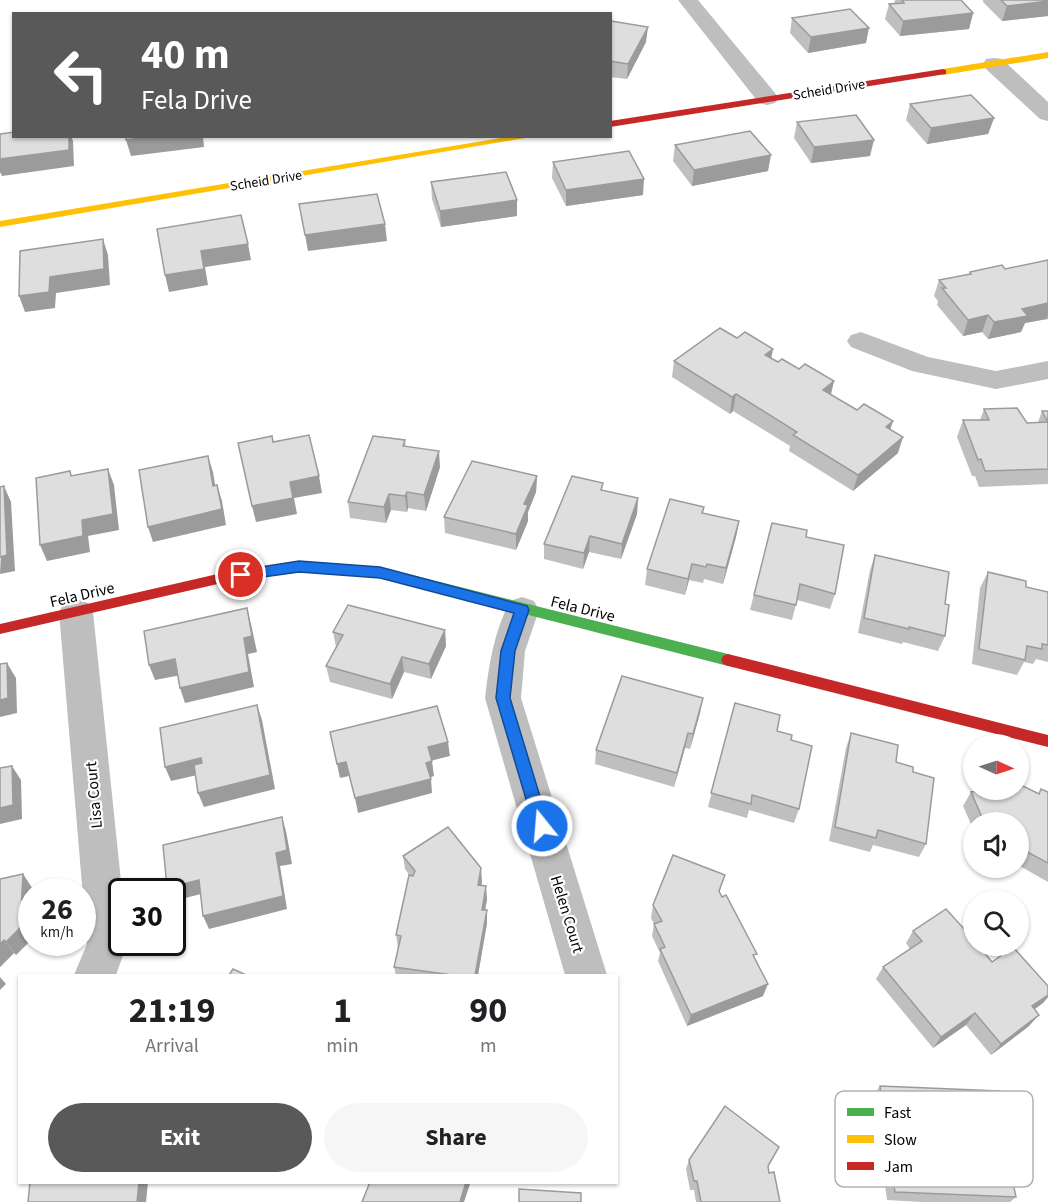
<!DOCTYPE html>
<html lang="en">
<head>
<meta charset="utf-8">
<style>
	:root { --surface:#fff; --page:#f6f6f6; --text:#202124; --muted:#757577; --accent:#595959 }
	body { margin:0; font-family:"Source Sans 3",sans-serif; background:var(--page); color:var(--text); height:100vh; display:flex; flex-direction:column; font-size:22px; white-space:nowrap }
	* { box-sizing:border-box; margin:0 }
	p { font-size:20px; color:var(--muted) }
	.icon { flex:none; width:33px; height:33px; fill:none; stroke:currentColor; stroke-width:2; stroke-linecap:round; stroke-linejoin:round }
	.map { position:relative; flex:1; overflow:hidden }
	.panel { position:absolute; left:18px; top:974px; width:600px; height:210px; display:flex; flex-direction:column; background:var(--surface); border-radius:0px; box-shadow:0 2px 4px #0004 }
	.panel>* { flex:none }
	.banner { position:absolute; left:12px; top:12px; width:600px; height:126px; border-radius:0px; box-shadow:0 2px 4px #0004; background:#595959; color:#fff; overflow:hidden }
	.needle { width:39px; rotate:93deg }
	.controls { position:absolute; left:963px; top:734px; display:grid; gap:12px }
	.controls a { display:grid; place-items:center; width:66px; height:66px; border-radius:50%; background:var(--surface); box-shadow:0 2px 4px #0004; font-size:30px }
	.speed { position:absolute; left:18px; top:878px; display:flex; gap:12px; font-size:30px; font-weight:700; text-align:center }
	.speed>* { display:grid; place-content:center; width:78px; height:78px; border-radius:50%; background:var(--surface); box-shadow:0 2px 4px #0004; line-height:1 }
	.speed small { font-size:15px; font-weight:400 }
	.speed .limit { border:3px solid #111; border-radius:9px; background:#fff; color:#111 }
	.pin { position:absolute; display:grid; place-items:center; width:51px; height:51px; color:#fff; margin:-26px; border:3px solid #fff; border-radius:50%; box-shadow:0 2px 6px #0007 }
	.me { position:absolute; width:66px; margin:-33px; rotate:343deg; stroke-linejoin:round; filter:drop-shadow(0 0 4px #0008) }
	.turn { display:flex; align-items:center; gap:21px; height:126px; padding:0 30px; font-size:27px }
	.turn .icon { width:78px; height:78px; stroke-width:2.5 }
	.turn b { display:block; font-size:42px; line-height:51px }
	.eta { display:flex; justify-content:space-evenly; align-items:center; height:102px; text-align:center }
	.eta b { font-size:36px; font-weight:700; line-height:42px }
	.primary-button { display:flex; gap:12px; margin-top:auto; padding:12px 30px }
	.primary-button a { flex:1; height:69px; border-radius:36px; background:var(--accent); color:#fff; font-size:24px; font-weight:700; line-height:69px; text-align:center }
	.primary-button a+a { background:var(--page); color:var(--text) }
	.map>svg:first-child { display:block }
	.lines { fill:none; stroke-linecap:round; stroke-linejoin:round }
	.street { fill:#bebebe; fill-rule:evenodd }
	.fast { fill:#4caf50; fill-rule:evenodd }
	.slow { fill:#ffc107; fill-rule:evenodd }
	.jam { fill:#c62828; fill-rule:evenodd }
	.wall { fill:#bfbfbf }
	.shaded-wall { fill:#9b9b9b }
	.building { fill:#dedede; stroke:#9b9b9b; stroke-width:1.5 }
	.route { fill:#1a73e8; stroke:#114b97; stroke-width:1.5 }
	.labels { text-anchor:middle; stroke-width:4.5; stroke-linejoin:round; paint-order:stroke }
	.far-street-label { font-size:14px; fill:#000; stroke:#fff }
	.street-label { font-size:16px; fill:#000; stroke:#fff }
	.key { fill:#fff; stroke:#b2b2b2; stroke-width:1.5 }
	.key-label { font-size:16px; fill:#000 }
</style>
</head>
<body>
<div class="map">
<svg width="1048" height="1202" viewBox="0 0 1048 1202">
	<rect width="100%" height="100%" fill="#fff"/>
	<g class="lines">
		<g class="street">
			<path d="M678 0H698L775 93 778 98 775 103 767 105 759 103Z"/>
			<path d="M994 58 1002 59 1048 102V121L1040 119 986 69 983 64 986 59Z"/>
			<path d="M861 332 928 357 996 371 1048 361V379L996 389 912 371 851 347 847 341 851 335Z"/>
			<path d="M522 597 534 601 539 610 525 651 521 698 607 975H565L485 698C489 664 494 632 510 601Z"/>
			<path d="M76 599 88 603 93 612 122 891V942H127V944L116 975H74L87 944 59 612 64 603Z"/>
		</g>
		<path class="fast" d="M349 565 380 567 728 654 733 656 735 660 733 664 728 666 380 577 344 574 342 570Z"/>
		<g class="slow">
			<path d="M1048 52V58L943 75 939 72 943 69Z"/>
			<path d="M513 136H537L0 227V221Z"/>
		</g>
		<g class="jam">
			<path d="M943 69 946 70V74L610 127V121Z"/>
			<path d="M299 562 349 565 356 570 349 575 299 572 222 583 0 634V624L222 573Z"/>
			<path d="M728 654 1048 735V747L728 666 723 664 721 660 723 656Z"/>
		</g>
	</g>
	<g class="wall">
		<path d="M895 0H961L973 13 969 29 900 36 885 19 889 4H894Z"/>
		<path d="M983 0H1048V16L1002 21 983 2Z"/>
		<path d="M792 18 866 43 808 53 790 33Z"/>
		<path d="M610 22 646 42 627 79 610 77Z"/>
		<path d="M910 104 994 118 988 134 927 144 906 120Z"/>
		<path d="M797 122 870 156 811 163 794 138Z"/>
		<path d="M675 145 768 171 692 186 673 161Z"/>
		<path d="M553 162 643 195 566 206 552 178Z"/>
		<path d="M431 182 517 200V216L441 227 432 199Z"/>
		<path d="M1048 260V320L1047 319 1025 323 1021 332 988 339 982 332 963 336 937 305 938 301 934 296 939 280 969 274 970 272 1005 269Z"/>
		<path d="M771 358 778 362 834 381 831 395 890 429 898 453 853 491 789 451 790 446 733 411 730 414 672 377 674 361Z"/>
		<path d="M984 409 1027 423 1038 422 1042 411H1048V484L979 487 975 476H972L957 437 963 420H980Z"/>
		<path d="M405 440 406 447 440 467 426 511 408 508 407 512 391 510 386 523 350 518 348 502Z"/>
		<path d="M537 476 536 492 528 512V521L516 550 445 533 444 517Z"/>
		<path d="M638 498 637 514 621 559 589 552 583 569 544 559V544Z"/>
		<path d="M704 507 703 513 739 521 736 537 723 584 704 579 703 583 689 580 685 595 645 585 647 569Z"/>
		<path d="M772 523 806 537 835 594 830 609 797 600 792 620 750 610Z"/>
		<path d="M875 555 945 604V636L938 651 903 642 902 644 858 633 870 570Z"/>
		<path d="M988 572 1026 587 1048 592V662L1036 659 1033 664 1024 662 1017 675 972 664 980 588Z"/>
		<path d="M445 630 446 646 431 679 404 672 392 699 330 682 326 666 336 647 333 632Z"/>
		<path d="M735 703 791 740 799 809 794 823 749 810 747 818 708 807Z"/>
		<path d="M700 713 690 749 685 748 674 787 595 764 596 750Z"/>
		<path d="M851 733 913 772 926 844 919 857 873 845 870 852 829 841 846 748Z"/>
		<path d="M971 792 1038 794 1048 792V882L1018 865V822H974V831L963 806Z"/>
		<path d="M403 856 482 882 481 885 487 899 485 910H487V923L478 975H396L394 967 398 948 396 935 410 876 405 869Z"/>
		<path d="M23 874 32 888 30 941 16 955 14 953 0 967V879Z"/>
		<path d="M721 888 719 892 755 960 763 996 687 1026 658 961 660 953 652 936 654 924 651 918 653 905Z"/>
		<path d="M913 931 992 962 1048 986V997L1043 1003 1035 1009 1029 1026 991 1055 966 1025 933 1048 876 979 883 967 910 949 906 943Z"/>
		<path d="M880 1086 1011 1149 1007 1152 1016 1197 1010 1202H922L887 1200 873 1096Z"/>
		<path d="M689 1160 768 1166 769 1173 780 1202H696L694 1190H690L686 1169Z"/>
	</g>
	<g class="shaded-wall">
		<path d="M1048 1V16L1002 21 1007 6Z"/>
		<path d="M973 13 969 29 900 36 903 21Z"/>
		<path d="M648 27 646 42 627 79 628 64Z"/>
		<path d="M869 28 866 43 808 53 811 37Z"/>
		<path d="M994 118 988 134 927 144 931 128Z"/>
		<path d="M69 136H71L73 141 74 166 2 176 0 172V159Z"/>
		<path d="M156 136H203L204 147 131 156 126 140Z"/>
		<path d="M874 140 870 156 811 163 814 147Z"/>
		<path d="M771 155 768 171 692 186 694 170Z"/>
		<path d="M644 179 643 195 566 206V190Z"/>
		<path d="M517 200V216L441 227 440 211Z"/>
		<path d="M385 224 387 241 308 251 305 235Z"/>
		<path d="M103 239 108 255 110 285 56 293 55 308 25 312 19 296 50 277Z"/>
		<path d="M248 244 251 260 205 267 208 285 169 292 165 275 201 251Z"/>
		<path d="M1048 303V315L1047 319 1025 323 1021 332 988 339 994 322 1022 309Z"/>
		<path d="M988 315 982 332 963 336 968 320Z"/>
		<path d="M773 349 770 365 765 355Z"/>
		<path d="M834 381 830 397 823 390Z"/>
		<path d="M736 394 733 411 730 414 732 397Z"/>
		<path d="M893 421 888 437 886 427Z"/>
		<path d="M903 437 898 453 853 491 858 475Z"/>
		<path d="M439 451 440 467 426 511 424 495Z"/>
		<path d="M208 456 213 472 218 502 213 486Z"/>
		<path d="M108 469 114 485 119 530 88 536 90 552 47 561 40 545 82 520Z"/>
		<path d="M319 476 322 493 294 498 297 514 256 522 252 506 290 482Z"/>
		<path d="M537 476 536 492 528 512V521L516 550V534L524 504Z"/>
		<path d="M217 485 222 501 226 525 153 542 148 527Z"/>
		<path d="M4 486 11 502 15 571 0 574Z"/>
		<path d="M407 492 408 508 407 512 405 496Z"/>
		<path d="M389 494 391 510 386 523 384 507Z"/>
		<path d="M638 498 637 514 621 559 622 544Z"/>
		<path d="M739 521 736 537 723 584 726 568Z"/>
		<path d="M590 536 589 552 583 569 584 553Z"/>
		<path d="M692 564 689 580 685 595 688 579Z"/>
		<path d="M247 608 251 624 257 652 248 654 254 687 185 703 180 688 244 638Z"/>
		<path d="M445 630 446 646 431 679 429 664Z"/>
		<path d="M402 657 404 672 392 699 390 684Z"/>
		<path d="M175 659 181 675 155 680 149 665Z"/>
		<path d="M7 663 16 678 17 713 0 717V700Z"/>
		<path d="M703 698 700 713 690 749 693 734Z"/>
		<path d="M257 705 262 720 275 789 204 807 198 793Z"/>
		<path d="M688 733 685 748 674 787 677 773Z"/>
		<path d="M448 742 450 756 430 761 428 747Z"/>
		<path d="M201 758 206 773 171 781 165 767Z"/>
		<path d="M432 761 434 776 428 778 426 763Z"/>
		<path d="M346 762 349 776 340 778 337 764Z"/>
		<path d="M12 766 21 780 22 819 0 824V808Z"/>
		<path d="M431 779 432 793 358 813 355 798Z"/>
		<path d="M282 817 286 831 292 864 280 866 287 909 209 929 203 916 276 853Z"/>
		<path d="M481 868 482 882 479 898 478 885Z"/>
		<path d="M23 874 32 888 30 941 16 955 6 942Z"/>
		<path d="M199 880 205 893 173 901 172 899V891H168L167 888Z"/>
		<path d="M486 886 487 899 483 923 482 910Z"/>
		<path d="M487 910V923L478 975H475Z"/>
		<path d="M4 940 14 953 0 967V944Z"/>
		<path d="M0 977 6 984 0 990Z"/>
		<path d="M768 984 763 996 687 1026 691 1015Z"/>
		<path d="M1048 995V997L1043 1003 1022 1018 1032 1006Z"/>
		<path d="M975 1013 966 1025 933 1048 941 1037Z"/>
		<path d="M1039 1015 1029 1026 991 1055 1001 1044Z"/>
		<path d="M139 1182H148L146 1202H137Z"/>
		<path d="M466 1182H469L470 1184 464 1202H460Z"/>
	</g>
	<g class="building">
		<path d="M902 0H961L973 13 903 21 889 4 904 3Z"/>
		<path d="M1001 0H1048V1L1007 6Z"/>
		<path d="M850 9 869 28 811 37 792 18Z"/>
		<path d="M611 21 648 27 628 64 610 61Z"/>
		<path d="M971 95 994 118 931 128 910 104Z"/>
		<path d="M856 115 874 140 814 147 797 122Z"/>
		<path d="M750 131 771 155 694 170 675 145Z"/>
		<path d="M14 132V136H69V150L0 159V134Z"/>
		<path d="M126 136H156L126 140Z"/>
		<path d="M629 151 644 179 566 190 553 162Z"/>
		<path d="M506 172 517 200 440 211 431 182Z"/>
		<path d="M377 194 385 224 305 235 299 204Z"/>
		<path d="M241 215 248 244 201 251 204 269 165 275 157 229Z"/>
		<path d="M103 239 104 269 50 277 49 292 19 296 20 251Z"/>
		<path d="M1048 260V303L1022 309 1028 316 994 322 988 315 968 320 942 288H946L939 280 971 274 970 272 1002 265 1005 269Z"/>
		<path d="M720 328 737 338 745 332 773 349 765 355 778 362 782 359 799 369 805 364 834 381 823 390 857 410 864 404 876 411 893 421 886 427 903 437 858 475 793 435 797 432 736 394 732 397 674 361Z"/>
		<path d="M1017 408 1027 423 1048 422 1042 411H1048V469L985 471 981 459 978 460 963 420H989L984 409Z"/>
		<path d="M309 435 319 476 290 482 293 498 252 506 238 443 272 436 273 442Z"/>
		<path d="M373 436 405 440 403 446 439 451 424 495 407 492 405 496 389 494 384 507 348 502Z"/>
		<path d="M208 456 213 486 217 485 222 509 148 527 139 470Z"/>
		<path d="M472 461 537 476 524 504 528 505 516 534 444 517Z"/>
		<path d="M108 469 113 514 82 520 83 536 40 545 36 478 70 471 71 476Z"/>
		<path d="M572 476 603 483 601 490 638 498 622 544 590 536 584 553 544 544Z"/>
		<path d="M4 486 7 555 0 557V487Z"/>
		<path d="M670 499 704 507 702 513 739 521 726 568 707 564 706 567 692 564 688 579 647 569Z"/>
		<path d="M772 523 807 530 806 537 844 545 835 594 800 584 796 605 754 595Z"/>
		<path d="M875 555 949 572 945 604 949 605 945 636 909 627V629L864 618Z"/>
		<path d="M988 572 1026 581V587L1048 592V645L1042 644V649L1027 646 1025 660 979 649Z"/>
		<path d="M348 605 445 630 429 664 402 657 390 684 326 666 343 635 333 632Z"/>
		<path d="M247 608 252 636 244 638 249 672 180 688 175 659 149 665 144 631Z"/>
		<path d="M7 663 8 698 0 700V664Z"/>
		<path d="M622 676 703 698 693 734 688 733 677 773 596 750Z"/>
		<path d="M735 703 780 715 777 731 792 735 791 740 812 746 799 809 752 795 751 804 711 793Z"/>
		<path d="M257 705 270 775 198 793 194 765 202 763 201 758 165 767 160 728Z"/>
		<path d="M437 706 448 742 428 747 432 761 426 763 431 779 355 798 346 762 337 764 330 732Z"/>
		<path d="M851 733 898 745 896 762 913 767V772L934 778 926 844 878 830 876 838 835 827Z"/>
		<path d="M12 766 13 805 0 808V768Z"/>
		<path d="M1018 786H1023L1039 794 1041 789 1048 792V863L1018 847V822H984L971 792 997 789H1018Z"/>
		<path d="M282 817 287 850 276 853 283 896 203 916 199 880 167 888 163 845Z"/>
		<path d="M448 827 481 868 478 885 486 886 482 910H487L475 975H452L394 967 401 936 396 935 409 875 413 876 415 871 403 856Z"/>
		<path d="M673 855 725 875 719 891 722 897 726 895 757 954 753 955 768 984 691 1015 660 949 665 947 654 924 662 921 653 905Z"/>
		<path d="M23 874 20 928 6 942 4 940 0 944V879Z"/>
		<path d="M946 909 974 940V945H978L992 962 1013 947 1048 986V995L1032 1006 1039 1015 1001 1044 975 1013 941 1037 883 967 922 941 913 931Z"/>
		<path d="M233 969 246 975H229Z"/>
		<path d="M880 1086 1000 1091 1011 1149H1006L1016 1197 895 1192Z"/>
		<path d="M725 1106 779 1147 768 1166 769 1173 774 1172 780 1202H701L697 1181H694L689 1160Z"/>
		<path d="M30 1182H139L137 1202H28Z"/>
		<path d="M370 1182H466L460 1202H362Z"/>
		<path d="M519 1189 581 1193V1202H519Z"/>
	</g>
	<path class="route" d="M299 561 380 567 527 606 529 610 515 651 510 698 549 826 547 831 542 833 536 831 534 826 496 698 501 651 514 613 380 578 299 572 241 580 234 575 241 570Z"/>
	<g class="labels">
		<g class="far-street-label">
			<text transform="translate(829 89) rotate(-9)" y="5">Scheid Drive</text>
			<text transform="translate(266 180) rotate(-9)" y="5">Scheid Drive</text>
		</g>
		<g class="street-label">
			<text transform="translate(82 594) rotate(-13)" y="6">Fela Drive</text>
			<text transform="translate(583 608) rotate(14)" y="6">Fela Drive</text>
			<text transform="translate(93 795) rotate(-95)" y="6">Lisa Court</text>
			<text transform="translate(568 914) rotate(73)" y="6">Helen Court</text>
		</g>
	</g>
	<rect x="835" y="1091" width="198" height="96" rx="9" class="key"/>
	<rect x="847" y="1108" width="27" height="8" fill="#4caf50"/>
	<rect x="847" y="1135" width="27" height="8" fill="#ffc107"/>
	<rect x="847" y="1162" width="27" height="8" fill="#c62828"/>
	<g class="key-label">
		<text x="884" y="1118">Fast</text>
		<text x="884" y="1145">Slow</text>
		<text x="884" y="1172">Jam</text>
	</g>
</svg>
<div class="controls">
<a><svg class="needle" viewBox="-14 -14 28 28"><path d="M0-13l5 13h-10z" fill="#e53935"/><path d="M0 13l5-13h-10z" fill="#757577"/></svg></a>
<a><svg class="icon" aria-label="sound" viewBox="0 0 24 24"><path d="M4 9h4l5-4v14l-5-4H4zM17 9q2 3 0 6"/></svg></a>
<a><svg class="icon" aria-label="search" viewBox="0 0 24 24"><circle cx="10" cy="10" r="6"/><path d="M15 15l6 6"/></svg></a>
</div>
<div class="speed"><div>26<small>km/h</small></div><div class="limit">30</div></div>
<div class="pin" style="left:241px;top:575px;background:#d93025"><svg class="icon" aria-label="arrive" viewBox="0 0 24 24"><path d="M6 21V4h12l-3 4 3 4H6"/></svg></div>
<svg class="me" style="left:542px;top:826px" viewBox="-20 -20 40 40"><circle r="17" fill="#1a73e8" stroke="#fff" stroke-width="3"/><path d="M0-11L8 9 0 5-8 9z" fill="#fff"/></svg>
<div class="banner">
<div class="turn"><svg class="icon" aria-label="left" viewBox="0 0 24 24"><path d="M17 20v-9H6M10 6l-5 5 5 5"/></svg><div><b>40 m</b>Fela Drive</div></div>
</div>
<section class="panel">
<div class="eta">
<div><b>21:19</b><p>Arrival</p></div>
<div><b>1</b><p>min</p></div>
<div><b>90</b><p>m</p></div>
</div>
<div class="primary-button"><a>Exit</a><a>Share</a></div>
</section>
</div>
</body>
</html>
